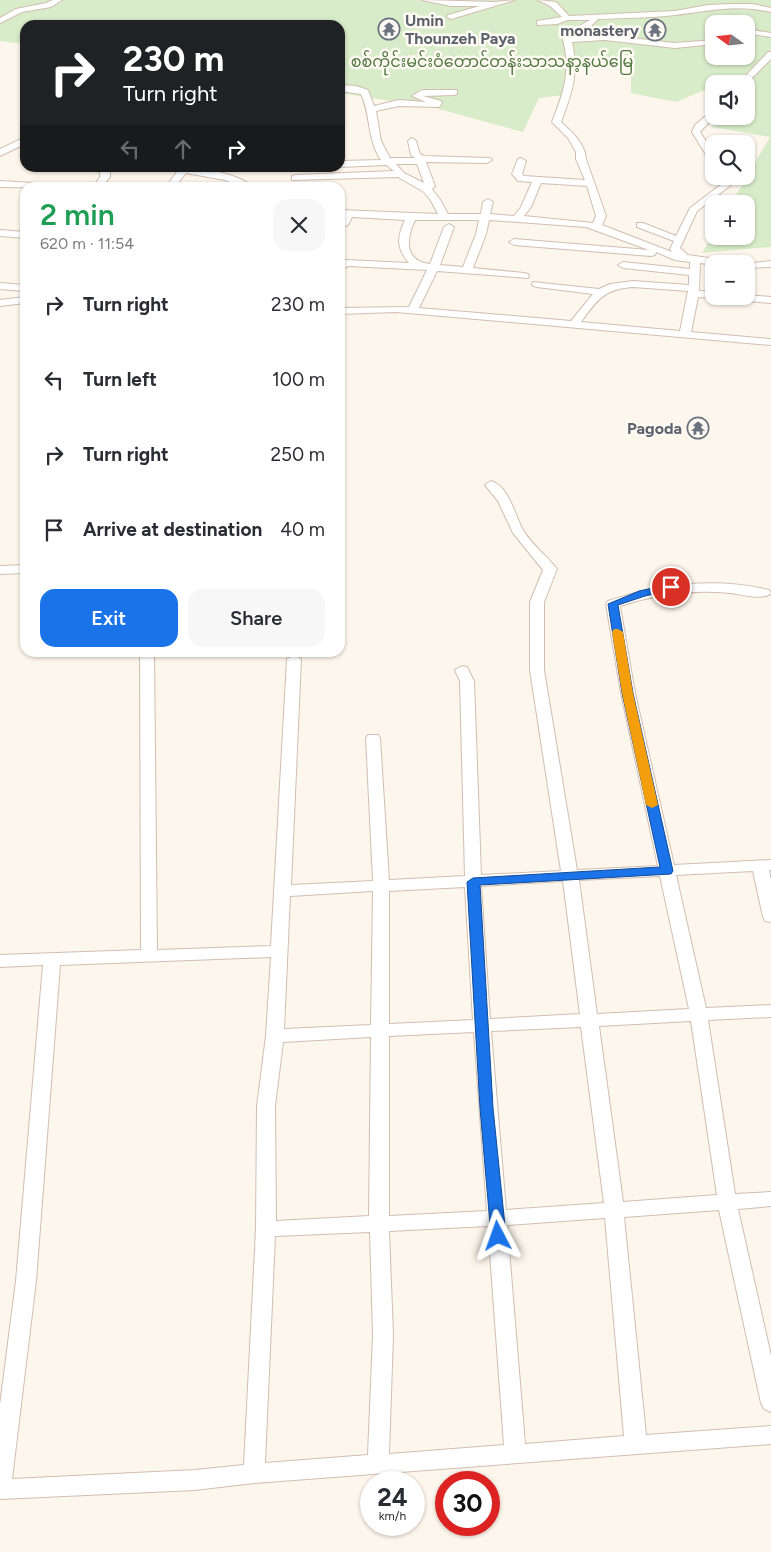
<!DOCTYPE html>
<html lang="en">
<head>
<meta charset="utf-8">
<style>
	:root { --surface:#fff; --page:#f7f7f7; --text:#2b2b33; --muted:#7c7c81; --accent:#1a73e8 }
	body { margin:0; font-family:Figtree,"Noto Sans Myanmar",sans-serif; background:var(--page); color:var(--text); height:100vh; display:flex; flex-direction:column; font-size:19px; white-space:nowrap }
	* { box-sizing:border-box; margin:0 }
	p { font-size:16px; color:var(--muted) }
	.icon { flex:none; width:28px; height:28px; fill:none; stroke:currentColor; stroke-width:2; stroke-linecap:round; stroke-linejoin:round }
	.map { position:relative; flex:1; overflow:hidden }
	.side { position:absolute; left:20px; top:182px; width:325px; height:475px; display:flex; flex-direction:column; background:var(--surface); border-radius:15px; box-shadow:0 1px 4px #0004 }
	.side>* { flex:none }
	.top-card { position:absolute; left:20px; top:20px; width:325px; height:152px; border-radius:15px; box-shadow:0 1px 4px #0004; background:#202124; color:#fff; overflow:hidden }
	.needle { width:32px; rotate:285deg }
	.tools { position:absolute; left:705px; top:15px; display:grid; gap:10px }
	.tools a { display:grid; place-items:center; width:50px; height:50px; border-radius:10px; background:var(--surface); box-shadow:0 1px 4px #0004; font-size:25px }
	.speed { position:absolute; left:360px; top:1471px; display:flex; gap:10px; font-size:25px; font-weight:700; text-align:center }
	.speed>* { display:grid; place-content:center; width:65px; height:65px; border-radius:50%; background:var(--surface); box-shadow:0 1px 4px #0004; line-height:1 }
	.speed small { font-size:12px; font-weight:400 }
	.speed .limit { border:8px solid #d22; background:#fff; color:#111 }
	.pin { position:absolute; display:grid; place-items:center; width:42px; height:42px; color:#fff; margin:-21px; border:2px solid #fff; border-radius:50%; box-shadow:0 1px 5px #0007 }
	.me { position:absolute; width:55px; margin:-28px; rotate:356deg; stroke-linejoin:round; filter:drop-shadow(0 0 4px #0008) }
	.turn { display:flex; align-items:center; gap:18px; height:105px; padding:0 20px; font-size:22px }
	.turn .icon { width:65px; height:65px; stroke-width:2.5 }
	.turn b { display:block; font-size:35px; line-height:42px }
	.lanes { display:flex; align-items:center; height:48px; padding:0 20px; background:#0003; justify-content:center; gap:25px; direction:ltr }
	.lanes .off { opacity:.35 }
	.round { display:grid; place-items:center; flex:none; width:52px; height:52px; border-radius:15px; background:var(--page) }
	.head { display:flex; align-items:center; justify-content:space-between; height:85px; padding:0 20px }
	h1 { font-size:30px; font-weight:600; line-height:38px; color:#1e9e55 }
	.primary-button { display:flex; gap:10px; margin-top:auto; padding:10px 20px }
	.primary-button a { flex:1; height:58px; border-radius:15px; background:var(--accent); color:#fff; font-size:20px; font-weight:600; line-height:58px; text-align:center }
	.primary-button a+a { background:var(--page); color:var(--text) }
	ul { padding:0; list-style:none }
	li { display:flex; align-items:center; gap:15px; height:75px; padding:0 20px }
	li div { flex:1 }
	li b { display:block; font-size:19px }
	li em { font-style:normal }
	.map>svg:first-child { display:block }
	.green { fill:#d8ecc9; fill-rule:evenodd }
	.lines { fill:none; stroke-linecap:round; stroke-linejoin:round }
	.minor-casing { stroke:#d1beb0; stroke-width:2 }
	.minor { fill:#fff; fill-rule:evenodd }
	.route { fill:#1a73e8; stroke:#114b97 }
	.slow { fill:#f59e0b }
	.labels { text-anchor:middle; stroke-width:5; stroke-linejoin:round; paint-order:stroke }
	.far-worship-label { font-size:16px; font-weight:bold; fill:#5b616d; stroke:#fffaf3; text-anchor:end }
	.far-park-label { font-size:16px; fill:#537a41; stroke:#fffaf3 }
</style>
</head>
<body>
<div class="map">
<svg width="771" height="1552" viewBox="0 0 771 1552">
	<rect width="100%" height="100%" fill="#fdf6ec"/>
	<path class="green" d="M0 0H771V247L702 253 714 233V236H746V204H731L770 137 712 127 719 116H746V84H714V86L676 102 631 93V59L572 58 565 95 539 98 523 132 435 108 340 93V25H25V44L0 41ZM714 24H746V56H714Z"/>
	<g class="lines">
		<g class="minor-casing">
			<g id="minor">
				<path d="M53 0H62L51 7 22 12 0 23V18L16 9 46 3Z"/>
				<path d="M422 0 495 2 515 0 451 19 447 17 448 15 480 6H451Z"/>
				<path d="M538 0 556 2 569 16 675 11 708 5 729 4H752L771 8V12C733 4 711 11 675 15 650 18 623 18 598 19L589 28 570 37 605 35 675 43 714 40V44L675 48 605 40 572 42C579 75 572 92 561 122 571 131 585 143 586 159L606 216 602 225 672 252 670 249 674 241 637 227V223H643L676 236 690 208 723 183 720 176H730L733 183 731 185 697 211 680 248 688 255 730 261 735 264 714 265 700 263 699 291 714 292V296H718L714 298 698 297 691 332 771 339V345L396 312 340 314V308L409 307 427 270 348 266 340 270V262L346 260 409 263C396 248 397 237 405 220L352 217 348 225 340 228V222L343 216H340V210L438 214 431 201 424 192 398 177 292 180V176L295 175 394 171 386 165 340 167V161L381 160C367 140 371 115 361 94L340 91V85L356 86 368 90 374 106 399 100 426 102 412 96 422 90H457V94L454 95 423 96 441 101 442 103 439 107 399 106 376 111 381 141 390 158H415L411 155 408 141 412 138 416 141 420 154 424 156 490 158 492 160 487 163 426 162 435 186 432 189 441 201 448 214H481L483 202 488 199 493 202 490 214 514 216 521 207 532 182 518 181 512 174 518 159 521 158 526 161 522 174 524 176 585 180 576 159V152L568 138 552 122C564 91 572 70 562 36L590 20H568L557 24 537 25V21L562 17 550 6ZM396 164H417L424 183 404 173ZM541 183 587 186 596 216 593 223 524 216 531 207ZM415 220H479L476 234 463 267 440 265 454 227 449 224 444 227 430 264C404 261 406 239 415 220ZM489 220 586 227 649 250 514 239 509 242 514 245 651 256 655 255 656 252 675 260 690 262V269L623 262 618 265 623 268 689 275V285L633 281 610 284 599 289 533 282 532 284 533 286 537 287 593 294 571 321 419 308 437 271 528 278 529 276 528 274 524 273 473 268 486 234ZM633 287 688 291 680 331 581 322C597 300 604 289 633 287Z"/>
				<path d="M746 29 771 33V37L746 33Z"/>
				<path d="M768 52H771V59L746 84H738Z"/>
				<path d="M714 109 715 116 700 132 714 153V164L711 163 692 132 695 125Z"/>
				<path d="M25 137V144L0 156V149Z"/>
				<path d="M95 168H104L110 172V177L101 188H92L100 177V173Z"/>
				<path d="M180 168C198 166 241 174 254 188H243L225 180 186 173 174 188H165Z"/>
				<path d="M0 181 71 185 75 188 0 187Z"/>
				<path d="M0 230 25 232V238L0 236Z"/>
				<path d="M771 261V267L746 268V264H742Z"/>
				<path d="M0 283 25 285V291L0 289Z"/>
				<path d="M746 295 771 297V303L726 299 721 296H746Z"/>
				<path d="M25 297V303L0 306V300Z"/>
				<path d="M491 481C509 486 515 516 523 530 532 545 546 555 557 569L544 602V670L577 870 658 866 621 693 606 604 608 601C660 584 715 577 769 590L771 593C764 601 740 594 730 593 692 589 656 594 620 606L635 693 674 865 771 860V870H769L771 880V922L765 921 763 917 753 871 676 875 706 1008 771 1005V1017L708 1020 735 1194 771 1192V1206L738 1209 771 1356V1412L764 1409 761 1403 719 1210 624 1217 646 1435 771 1426V1444L254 1483 195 1490 0 1499V1405L16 1281 43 965 0 967V955L141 950 140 652H154L157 950 271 946 287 659 294 655 301 659 291 885 373 881 366 738 368 735H378L380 738 389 880 465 876 460 681 455 670 462 666 467 667 474 681 481 875 561 871 530 670V602L543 570 513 533 498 501 485 485ZM660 876 689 1009 597 1014 579 880ZM563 881 580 1014 490 1019 481 886ZM465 887 473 1020 389 1024V891ZM373 891 371 1025 284 1029 290 896ZM271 957 266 1036 257 1106 256 1229 244 1465 195 1470 12 1479 36 1281 60 965ZM691 1021 717 1195 623 1202 599 1026ZM581 1027 604 1203 506 1210 491 1031ZM474 1032 487 1211 389 1216V1036ZM371 1037 369 1216 276 1221 275 1106 283 1042ZM605 1218 624 1436 525 1444 507 1225ZM488 1226 504 1445 389 1454 393 1335 389 1231ZM370 1232 373 1335 368 1455 265 1463 275 1236Z"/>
				<path d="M25 565V573L0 574V566Z"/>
			</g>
		</g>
		<use href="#minor" class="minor"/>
	</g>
	<path class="route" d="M671 584 675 585V589L645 596 618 605 633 693 673 871 671 874 480 885 493 1108 506 1236 504 1241 498 1242 493 1241 491 1236 480 1108 467 882 473 878 660 867 622 693 608 604 639 591Z"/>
	<path class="slow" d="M614 629H618L623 632 633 693 658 805 652 808 646 805 622 693 612 632Z"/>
	<defs>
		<g id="temple-ring" transform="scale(1.125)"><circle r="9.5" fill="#fffaf3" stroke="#6b7280" stroke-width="1.5"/><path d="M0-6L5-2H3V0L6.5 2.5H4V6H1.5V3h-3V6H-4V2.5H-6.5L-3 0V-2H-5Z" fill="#6b7280"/></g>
	</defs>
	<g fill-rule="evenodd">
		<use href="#temple-ring" x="389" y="29"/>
		<use href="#temple-ring" x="655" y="30"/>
		<use href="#temple-ring" x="698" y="428"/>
	</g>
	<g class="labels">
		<g class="far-worship-label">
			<text x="405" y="26" text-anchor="start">Umin<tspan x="405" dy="18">Thounzeh Paya</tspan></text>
			<text x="639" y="36">monastery</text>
			<text x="682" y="434">Pagoda</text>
		</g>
		<g class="far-park-label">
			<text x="492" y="67">စစ်ကိုင်းမင်းဝံတောင်တန်းသာသနာ့နယ်မြေ</text>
		</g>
	</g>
</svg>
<div class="tools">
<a><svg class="needle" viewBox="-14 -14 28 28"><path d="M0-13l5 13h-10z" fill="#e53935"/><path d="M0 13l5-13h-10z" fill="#7c7c81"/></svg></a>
<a><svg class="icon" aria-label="sound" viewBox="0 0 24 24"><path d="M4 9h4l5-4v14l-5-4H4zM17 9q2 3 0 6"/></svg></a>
<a><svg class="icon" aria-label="search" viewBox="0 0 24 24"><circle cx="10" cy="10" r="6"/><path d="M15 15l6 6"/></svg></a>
<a>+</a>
<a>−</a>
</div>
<div class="speed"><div>24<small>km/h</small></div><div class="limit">30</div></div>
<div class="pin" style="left:671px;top:587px;background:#d93025"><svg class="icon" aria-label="arrive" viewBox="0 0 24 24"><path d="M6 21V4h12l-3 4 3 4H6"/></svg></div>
<svg class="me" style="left:498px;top:1236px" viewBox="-20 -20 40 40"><path d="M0-17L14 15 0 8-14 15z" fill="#1a73e8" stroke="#fff" stroke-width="4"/></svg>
<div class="top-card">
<div class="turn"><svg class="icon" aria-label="right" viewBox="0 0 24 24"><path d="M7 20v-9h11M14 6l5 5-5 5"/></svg><div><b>230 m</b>Turn right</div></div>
<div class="lanes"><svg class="icon off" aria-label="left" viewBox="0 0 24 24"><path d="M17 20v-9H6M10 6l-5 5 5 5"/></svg><svg class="icon off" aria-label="ahead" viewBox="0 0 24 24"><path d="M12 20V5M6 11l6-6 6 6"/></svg><svg class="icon" aria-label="right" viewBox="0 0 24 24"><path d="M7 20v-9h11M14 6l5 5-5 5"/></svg></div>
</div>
<section class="side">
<div class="head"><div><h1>2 min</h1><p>620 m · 11:54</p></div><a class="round"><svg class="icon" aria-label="close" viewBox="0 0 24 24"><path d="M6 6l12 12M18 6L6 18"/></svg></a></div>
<ul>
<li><svg class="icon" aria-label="right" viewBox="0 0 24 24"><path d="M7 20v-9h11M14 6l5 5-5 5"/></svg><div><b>Turn right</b></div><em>230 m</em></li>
<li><svg class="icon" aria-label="left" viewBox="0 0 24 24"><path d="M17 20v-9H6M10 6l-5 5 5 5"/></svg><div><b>Turn left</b></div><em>100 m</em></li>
<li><svg class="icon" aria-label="right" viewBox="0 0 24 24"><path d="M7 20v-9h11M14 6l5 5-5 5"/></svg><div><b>Turn right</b></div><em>250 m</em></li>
<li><svg class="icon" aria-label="arrive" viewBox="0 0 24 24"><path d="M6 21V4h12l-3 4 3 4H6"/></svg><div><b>Arrive at destination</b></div><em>40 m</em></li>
</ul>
<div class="primary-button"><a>Exit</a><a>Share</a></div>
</section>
</div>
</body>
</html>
